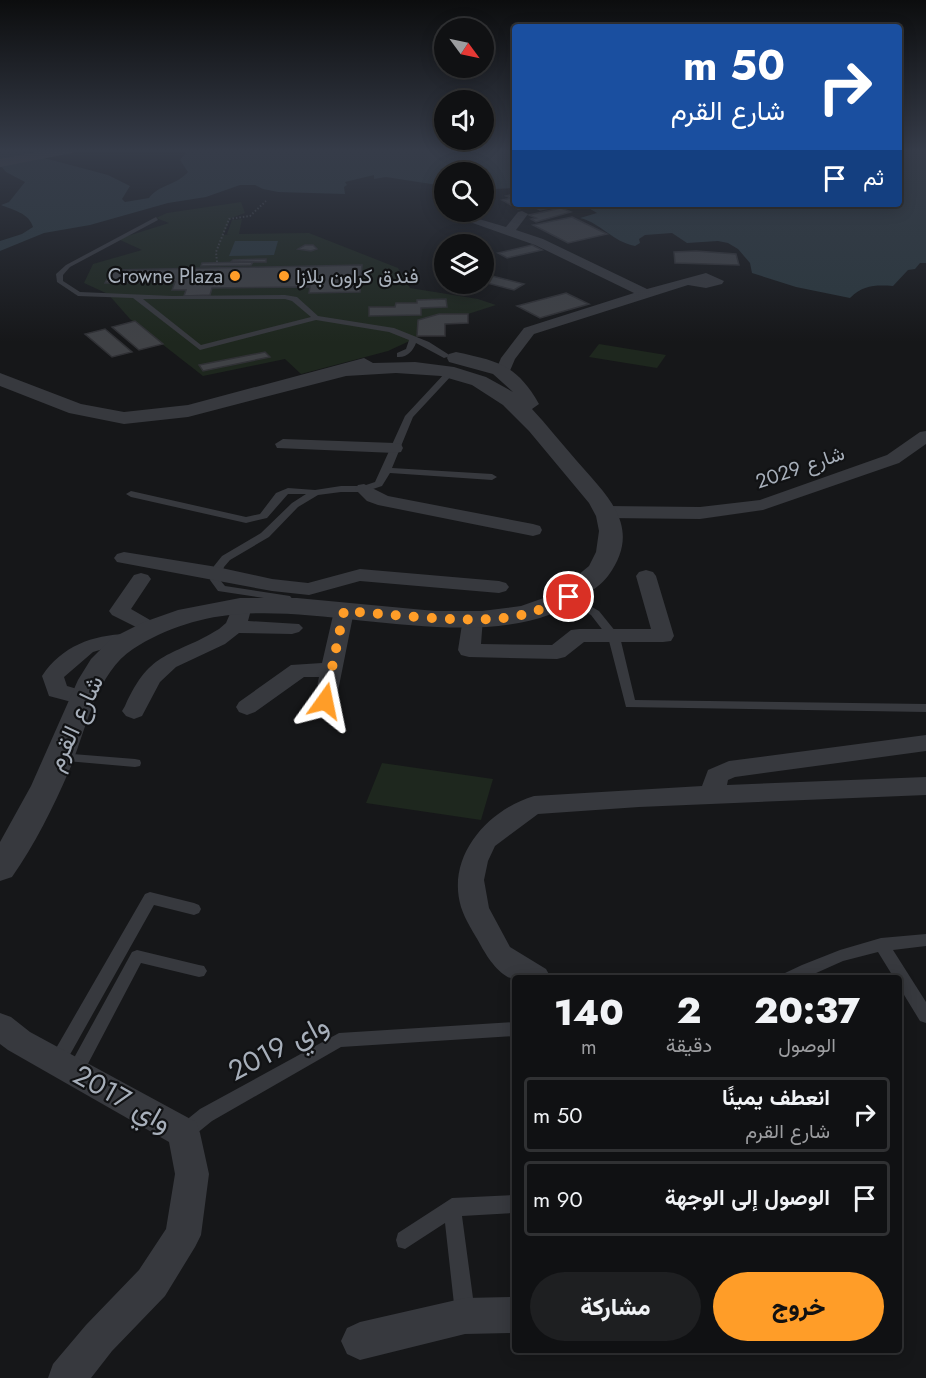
<!DOCTYPE html>
<html lang="ar">
<head>
<meta charset="utf-8">
<style>
	:root { --surface:#101113; --page:#1e1f21; --text:#f1f3f6; --muted:#9c9da0; --line:#303133; --accent:#ff9d28 }
	body { margin:0; font-family:Jost,Vazirmatn,sans-serif; background:var(--page); color:var(--text); direction:rtl; height:100vh; display:flex; flex-direction:column; font-size:22px; white-space:nowrap }
	* { box-sizing:border-box; margin:0 }
	p { font-size:20px; color:var(--muted) }
	.icon { flex:none; width:33px; height:33px; fill:none; stroke:currentColor; stroke-width:2; stroke-linecap:round; stroke-linejoin:round }
	.map { position:relative; flex:1; overflow:hidden; direction:ltr }
	.drawer { position:absolute; left:512px; top:975px; width:390px; height:378px; display:flex; flex-direction:column; background:var(--surface); border-radius:6px; box-shadow:0 3px 15px #0003,0 0 0 2px var(--line); direction:rtl }
	.drawer>* { flex:none }
	.banner { position:absolute; left:512px; top:24px; width:390px; height:183px; border-radius:6px; box-shadow:0 3px 15px #0003,0 0 0 2px var(--line); direction:rtl; background:#1a4fa0; color:#fff; overflow:hidden }
	.needle { width:39px; rotate:123deg }
	.fabs { position:absolute; left:434px; top:18px; display:grid; gap:12px }
	.fabs a { display:grid; place-items:center; width:60px; height:60px; border-radius:50%; background:var(--surface); box-shadow:0 3px 15px #0003,0 0 0 2px var(--line); font-size:30px }
	.pin { position:absolute; display:grid; place-items:center; width:51px; height:51px; color:#fff; margin:-26px; border:3px solid #fff; border-radius:50%; box-shadow:0 2px 6px #0007 }
	.me { position:absolute; width:66px; margin:-33px; rotate:12deg; stroke-linejoin:round; filter:drop-shadow(0 0 4px #0008) }
	.turn { display:flex; align-items:center; gap:21px; height:126px; padding:0 18px; font-size:27px }
	.turn .icon { width:78px; height:78px; stroke-width:2.5 }
	.turn b { display:block; font-size:42px; line-height:51px }
	.then { display:flex; align-items:center; height:57px; padding:0 18px; background:#0003; gap:12px; font-size:22px }
	.eta { display:flex; justify-content:space-evenly; align-items:center; height:102px; text-align:center }
	.eta b { font-size:36px; font-weight:800; line-height:42px }
	.action { display:flex; gap:12px; margin-top:auto; padding:12px 18px }
	.action a { flex:1; height:69px; border-radius:36px; background:var(--accent); color:#111; font-size:24px; font-weight:800; line-height:69px; text-align:center }
	.action a+a { background:var(--page); color:var(--text) }
	ul { padding:0; list-style:none }
	li { display:flex; align-items:center; gap:18px; height:75px; margin:0 12px 9px; padding:0 6px; border:3px solid var(--line); border-radius:6px }
	li div { flex:1 }
	li b { display:block; font-size:22px }
	li em { font-style:normal }
	.map>svg:first-child { display:block }
	.green { fill:#1e271e }
	.water { fill:#2b383e }
	.building { fill:#404246; stroke:#303135; stroke-width:1.5 }
	.lines { fill:none; stroke-linecap:round; stroke-linejoin:round }
	.path { stroke:#3d4045; stroke-width:2; stroke-dasharray:1.5 2; stroke-linecap:butt }
	.service { fill:#37393e; fill-rule:evenodd }
	.minor { fill:#37393e; fill-rule:evenodd }
	.tertiary { fill:#37393e; fill-rule:evenodd }
	.secondary { fill:#45484e; fill-rule:evenodd }
	.route { stroke:#ff9d28; stroke-width:10; stroke-dasharray:0 18 }
	.poi-dot { fill:#ff9d28; stroke:#111214; stroke-width:2 }
	.labels { text-anchor:middle; stroke-width:4.5; stroke-linejoin:round; paint-order:stroke }
	.far-poi-label { font-size:20px; fill:#a7afba; stroke:#111214; text-anchor:end }
	.far-street-label { font-size:20px; fill:#a7afba; stroke:#111214 }
	.street-label { font-size:24px; fill:#a7afba; stroke:#111214 }
	.near-street-label { font-size:28px; fill:#a7afba; stroke:#111214 }
</style>
</head>
<body>
<div class="map">
<svg width="926" height="1378" viewBox="0 0 926 1378">
	<rect width="100%" height="100%" fill="#161719"/>
	<g class="green">
		<path d="M241 202 245 213 231 218 223 235 230 234H227L232 220 242 219 239 234 309 233 398 268 410 288 478 299 496 305 468 314 388 351 301 374 285 359 203 376 130 319 108 294 84 283 93 264 142 250 118 239 169 223 156 218 167 213Z"/>
		<path d="M599 344 666 355 657 368 589 357Z"/>
		<path d="M382 763 493 779 481 820 366 803Z"/>
	</g>
	<g class="water">
		<path d="M0 149H31L29 154 108 175 130 186 122 199 125 202 149 198C158 185 177 185 188 172L180 160 189 149H514V188L493 189 484 194 488 197H483V172H444V186L386 177 374 179V175L345 182 347 185 344 187 345 194 278 192 263 189 255 185H240L206 197 168 203 90 225 44 233 0 251V241L22 234 33 227C29 213 13 210 1 205L9 202 25 182 6 172 0 165Z"/>
		<path d="M899 149H926V263H920L915 269 908 270 893 286C875 285 863 285 850 298L796 287 752 273 750 263 738 249 728 243 718 241 687 243 672 233 645 235 639 239 640 243 635 246C613 242 601 223 580 218L597 213 582 204H898Z"/>
		<path d="M235 241H278L274 255 229 256Z"/>
	</g>
	<g class="building">
		<path d="M514 194V204H570L540 210 532 206 518 209 502 200 511 198 506 196Z"/>
		<path d="M561 208 571 212 536 222 531 219 536 218 529 215Z"/>
		<path d="M572 217 607 234 568 243 533 225Z"/>
		<path d="M305 245H313L317 249 311 251 298 249Z"/>
		<path d="M532 245 542 250 507 258 498 253Z"/>
		<path d="M696 251 736 254 739 265 675 263 674 252Z"/>
		<path d="M266 259V262H231L233 260Z"/>
		<path d="M253 262 251 265 201 266 202 263Z"/>
		<path d="M362 265 360 292 309 293 310 287 212 288 210 295 184 296 186 290H172L175 282 105 283 112 270Z"/>
		<path d="M488 275 524 284 514 290 483 282V278Z"/>
		<path d="M566 293 589 304 540 318 517 306Z"/>
		<path d="M446 299 447 307 421 308V315L369 316V307H395L396 303H417V300Z"/>
		<path d="M439 314H468V323L445 324V336H417L418 320Z"/>
		<path d="M135 321 163 344 139 350 112 327Z"/>
		<path d="M105 329 132 352 112 357 85 334Z"/>
		<path d="M265 352 270 357 203 371 199 365Z"/>
	</g>
	<g class="lines">
		<path class="path" d="M217 262 216 252 229 219 250 216 266 201"/>
		<g class="service">
			<path d="M156 217 158 220 70 267 63 275V281L80 292 172 296 285 295 297 297 318 316 394 328 429 342 451 356 444 358 416 343C413 351 407 358 397 357V353L406 349 409 340 389 332 316 320 200 350 133 298 78 296 57 282 56 274 66 265ZM143 299H285L292 301 311 317 201 345Z"/>
			<path d="M446 372 453 374 413 417 392 468 492 474 497 477 492 480 390 473 382 486 364 492H341L318 495 298 507 269 537 230 560 224 567 220 580 225 586 290 596 299 607 298 609H290L283 601 218 591 210 580 214 566 222 556 261 533 292 503 306 494H288L267 518 246 523 131 497 126 494 131 491 246 517 260 514 276 493 288 488 315 490 341 486H363L375 482 405 416Z"/>
			<path d="M569 594 599 611 620 637 635 700 926 704V712L626 707 608 637 591 615 565 599 564 597 565 595Z"/>
			<path d="M60 753 135 759 140 760 141 763 140 766 135 767 55 760 54 757 55 754Z"/>
			<path d="M150 892 194 903 199 905 201 909 199 913 194 915 154 905 63 1067 57 1069 51 1067 49 1062 51 1057 145 894Z"/>
			<path d="M926 934V946L893 950 926 1002V1023L920 1021 898 985V978H894L878 952 843 961 805 978H783L785 973 802 965 840 950 881 938Z"/>
			<path d="M137 950 199 965 204 966 207 971 204 976 199 977 141 963 81 1077 75 1079 69 1077 67 1072 69 1067 132 952Z"/>
			<path d="M514 1022V1036L341 1047 212 1121 191 1138 185 1140 179 1138 176 1132 179 1126 200 1109 339 1033Z"/>
			<path d="M514 1195V1213L462 1216 475 1313 472 1320 465 1323 458 1320 455 1313 445 1223 405 1249 398 1247 396 1240 398 1233 452 1198Z"/>
		</g>
		<g class="minor">
			<path d="M522 211 528 214 516 230 543 239 647 289 706 273 724 281 722 284 706 288 688 285 534 334 515 359 509 373H499L496 370 501 358 524 328 634 293 535 245 456 217 462 214 506 227 518 212Z"/>
			<path d="M926 431V444L899 463 763 510 700 519 607 518 600 516 598 512 600 508 607 506 700 507 760 500 887 455 920 432Z"/>
			<path d="M283 439 395 443 401 444 403 448 401 452 395 453 277 448 275 444Z"/>
			<path d="M364 484 388 496 533 524 540 526 542 530 540 534 533 536 378 505 367 501 355 489 358 485Z"/>
			<path d="M124 552 217 567 272 579 308 583 360 569 499 581 506 583 509 587 506 591 499 593 360 581 309 595 272 591 117 562 114 558 117 554Z"/>
			<path d="M646 570 653 572 656 576 674 636 671 641 663 642H584L565 657 557 659 469 657 461 655 458 650 463 618 466 614 473 612 480 614 483 618 481 644 552 645 571 630 579 629H651L636 576 639 572Z"/>
			<path d="M141 573 148 575 151 579 131 609 157 624 161 628 157 632 150 634 112 615 109 611 134 575Z"/>
			<path d="M242 600 249 602 252 606 248 621 299 624 303 628 299 632 292 634 239 633 225 644 176 667 160 682 142 716 134 719 126 716 122 711 125 706C151 648 172 658 219 629L226 623 235 602Z"/>
			<path d="M344 605 351 607 354 611 336 701 333 706 325 708 317 706 314 701 319 677H304L255 712 247 715 239 712 236 707 239 702 291 665 322 663 334 611 337 607Z"/>
			<path d="M127 634 135 636 138 641 135 646 103 649 93 652 64 677 67 686 91 693 94 698 91 703 83 705 49 696 42 676C62 646 92 635 127 634Z"/>
			<path d="M926 735V751L735 777 728 780 727 785 926 777V795L639 807 538 814 495 846 488 861 484 880 489 908 510 947 546 969 551 978C540 978 524 980 514 979 500 977 487 957 480 944 474 933 465 920 461 907 446 857 487 810 534 796L702 786 708 770 729 761Z"/>
			<path d="M0 1013 11 1017 30 1032 196 1122 200 1133 209 1174 201 1235 195 1247 165 1296 112 1351 91 1378H48L53 1364 86 1325 139 1270 166 1229 175 1174 169 1142 8 1050 0 1044Z"/>
			<path d="M514 1297V1333L465 1334 360 1360 347 1354 341 1341 347 1328 360 1322 465 1298Z"/>
		</g>
		<path class="tertiary" d="M456 352C498 361 517 365 539 404L532 409C547 425 561 443 576 460 607 496 644 527 608 576 602 584 594 589 586 595 502 660 342 606 242 614 204 616 165 628 133 649 95 674 86 732 69 771 53 808 35 844 12 877L0 881V842L31 786 78 680 91 659 112 638 144 622 178 610 240 598H297L435 611H482L521 606 555 594 589 566 596 552 599 531 596 516 589 503 529 431 503 405 472 385 441 376 396 373 346 376 188 417 124 424 69 413 0 386V373L81 404 124 412 188 405 364 358 373 363 415 362 454 367 486 377 513 392 493 374 449 362 447 358 449 354Z"/>
		<path class="secondary" d="M51 149H79L72 153 0 167V159Z"/>
	</g>
	<linearGradient id="sky" x2="0" y2="1"><stop stop-color="#0c0d0e"/><stop offset="0.44" stop-color="#363c49"/><stop offset="1" stop-color="#363c49" stop-opacity="0"/></linearGradient>
	<rect width="926" height="342" fill="url(#sky)"/>
	<g class="lines">
		<path class="route" d="M325 701 344 611C393 614 455 623 503 618 526 616 549 607 569 597"/>
	</g>
	<g class="poi-dot">
		<circle cx="235" cy="276" r="6"/>
		<circle cx="284" cy="276" r="6"/>
	</g>
	<g class="labels">
		<g class="far-poi-label">
			<text x="223" y="283">Crowne Plaza</text>
			<text x="296" y="283" text-anchor="start">فندق كراون بلازا</text>
		</g>
		<g class="far-street-label">
			<text transform="translate(800 467) rotate(-19)" y="7">2029 شارع</text>
		</g>
		<g class="street-label">
			<text transform="translate(75 723) rotate(-65)" y="8">شارع القرم</text>
		</g>
		<g class="near-street-label">
			<text transform="translate(278 1047) rotate(-28)" y="10">واي 2019</text>
			<text transform="translate(123 1098) rotate(29)" y="10">واي 2017</text>
		</g>
	</g>
</svg>
<div class="fabs">
<a><svg class="needle" viewBox="-14 -14 28 28"><path d="M0-13l5 13h-10z" fill="#e53935"/><path d="M0 13l5-13h-10z" fill="#9c9da0"/></svg></a>
<a><svg class="icon" aria-label="sound" viewBox="0 0 24 24"><path d="M4 9h4l5-4v14l-5-4H4zM17 9q2 3 0 6"/></svg></a>
<a><svg class="icon" aria-label="search" viewBox="0 0 24 24"><circle cx="10" cy="10" r="6"/><path d="M15 15l6 6"/></svg></a>
<a><svg class="icon" aria-label="layers" viewBox="0 0 24 24"><path d="M12 4l9 5-9 5-9-5zM3 14l9 5 9-5"/></svg></a>
</div>
<div class="pin" style="left:569px;top:597px;background:#d93025"><svg class="icon" aria-label="arrive" viewBox="0 0 24 24"><path d="M6 21V4h12l-3 4 3 4H6"/></svg></div>
<svg class="me" style="left:325px;top:701px" viewBox="-20 -20 40 40"><path d="M0-17L14 15 0 8-14 15z" fill="#ff9d28" stroke="#fff" stroke-width="4"/></svg>
<div class="banner">
<div class="turn"><svg class="icon" aria-label="right" viewBox="0 0 24 24"><path d="M7 20v-9h11M14 6l5 5-5 5"/></svg><div><b>50 m</b>شارع القرم</div></div>
<div class="then">ثم<svg class="icon" aria-label="arrive" viewBox="0 0 24 24"><path d="M6 21V4h12l-3 4 3 4H6"/></svg></div>
</div>
<section class="drawer">
<div class="eta">
<div><b>20:37</b><p>الوصول</p></div>
<div><b>2</b><p>دقيقة</p></div>
<div><b>140</b><p>m</p></div>
</div>
<ul>
<li><svg class="icon" aria-label="right" viewBox="0 0 24 24"><path d="M7 20v-9h11M14 6l5 5-5 5"/></svg><div><b>انعطف يمينًا</b><p>شارع القرم</p></div><em>50 m</em></li>
<li><svg class="icon" aria-label="arrive" viewBox="0 0 24 24"><path d="M6 21V4h12l-3 4 3 4H6"/></svg><div><b>الوصول إلى الوجهة</b></div><em>90 m</em></li>
</ul>
<div class="action"><a>خروج</a><a>مشاركة</a></div>
</section>
</div>
</body>
</html>
